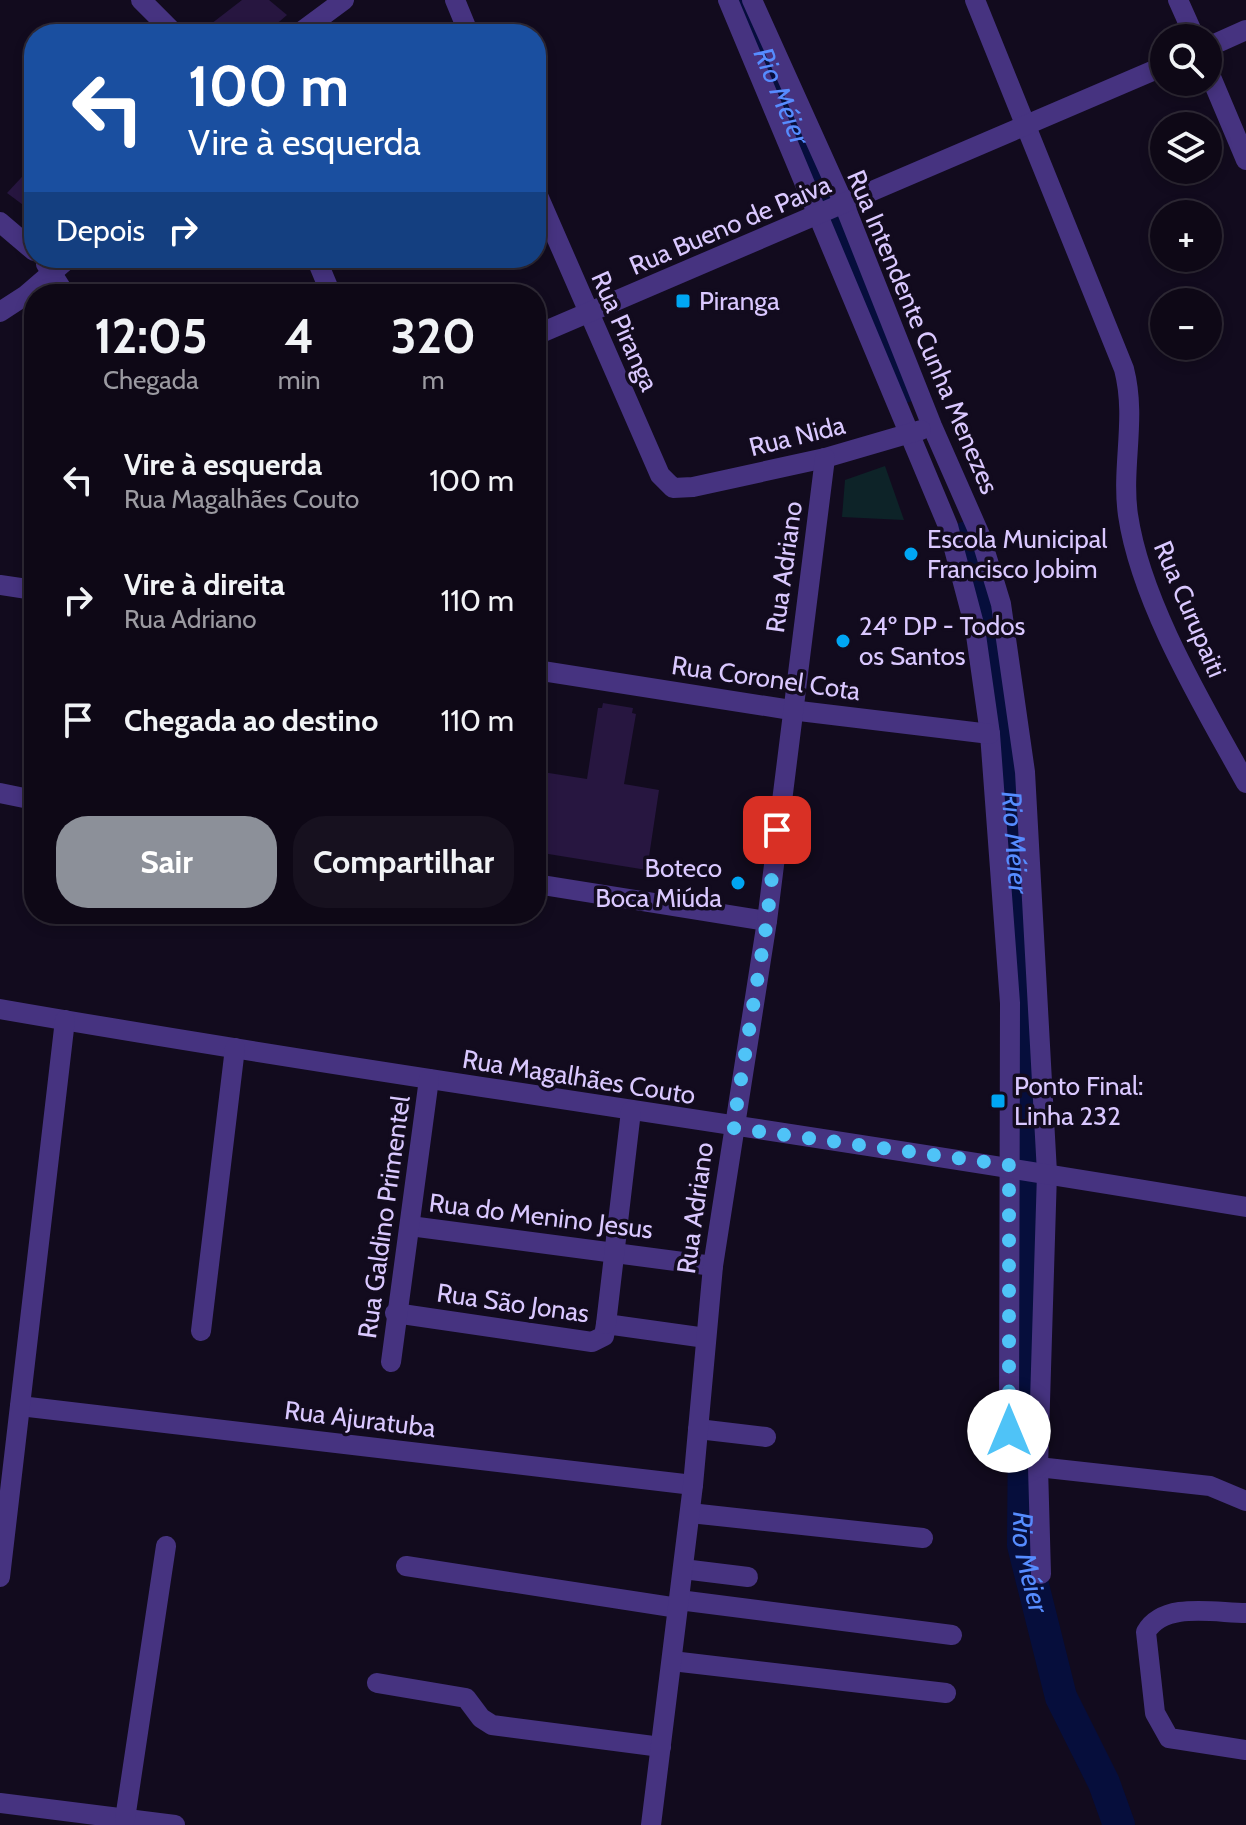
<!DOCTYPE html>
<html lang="pt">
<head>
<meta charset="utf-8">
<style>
	:root { --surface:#0e0816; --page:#17111f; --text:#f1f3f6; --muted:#9b9aa1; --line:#2e2935; --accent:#8c9099 }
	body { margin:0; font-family:Cabin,sans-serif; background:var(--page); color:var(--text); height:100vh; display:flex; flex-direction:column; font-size:30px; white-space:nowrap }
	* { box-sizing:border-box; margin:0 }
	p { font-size:26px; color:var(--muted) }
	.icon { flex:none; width:44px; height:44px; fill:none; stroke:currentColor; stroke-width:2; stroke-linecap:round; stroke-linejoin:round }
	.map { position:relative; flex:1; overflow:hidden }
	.drawer { position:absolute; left:24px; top:284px; width:522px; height:640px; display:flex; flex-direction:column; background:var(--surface); border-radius:32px; box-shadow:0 4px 12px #0003,0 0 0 2px var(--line) }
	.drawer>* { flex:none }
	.guide { position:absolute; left:24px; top:24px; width:522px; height:244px; border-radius:32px; box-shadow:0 4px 12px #0003,0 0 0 2px var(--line); background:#1a4fa0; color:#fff; overflow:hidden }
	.controls { position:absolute; left:1150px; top:24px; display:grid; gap:16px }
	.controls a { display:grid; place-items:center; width:72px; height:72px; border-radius:50%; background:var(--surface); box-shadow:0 4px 12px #0003,0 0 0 2px var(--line); font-size:40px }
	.pin { position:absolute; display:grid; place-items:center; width:68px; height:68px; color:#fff; margin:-34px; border-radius:16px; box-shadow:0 4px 12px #0006 }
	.me { position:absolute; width:88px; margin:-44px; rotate:0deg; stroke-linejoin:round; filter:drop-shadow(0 0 6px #0008) }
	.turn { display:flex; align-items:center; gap:28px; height:168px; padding:0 32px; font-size:36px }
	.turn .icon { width:104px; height:104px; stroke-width:2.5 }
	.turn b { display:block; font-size:56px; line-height:68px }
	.then { display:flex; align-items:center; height:76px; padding:0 32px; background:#0003; gap:16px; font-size:30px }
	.eta { display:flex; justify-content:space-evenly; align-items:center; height:136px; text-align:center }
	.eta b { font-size:48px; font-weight:700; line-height:56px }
	.action { display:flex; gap:16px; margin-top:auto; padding:16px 32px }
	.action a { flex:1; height:92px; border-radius:32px; background:var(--accent); color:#fff; font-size:32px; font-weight:700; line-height:92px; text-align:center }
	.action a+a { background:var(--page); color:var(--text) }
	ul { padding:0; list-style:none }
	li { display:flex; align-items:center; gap:24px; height:120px; padding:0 32px }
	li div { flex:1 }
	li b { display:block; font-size:30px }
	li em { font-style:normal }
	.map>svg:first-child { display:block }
	.green { fill:#0d2328 }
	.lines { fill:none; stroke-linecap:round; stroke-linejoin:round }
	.river { stroke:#060e3c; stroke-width:32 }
	.building { fill:#271640 }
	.minor { stroke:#463380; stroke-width:20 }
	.route { stroke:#4fc3f7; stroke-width:14; stroke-dasharray:0 25.2 }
	.poi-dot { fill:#00a6f3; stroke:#120b1e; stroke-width:3 }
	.labels { text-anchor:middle; stroke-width:7; stroke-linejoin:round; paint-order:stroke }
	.street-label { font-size:26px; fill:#dac8ff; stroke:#120b1e }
	.poi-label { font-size:26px; fill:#dac8ff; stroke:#120b1e; text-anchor:start }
	.water-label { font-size:28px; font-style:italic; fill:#568cff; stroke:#120b1e }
</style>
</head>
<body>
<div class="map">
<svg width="1246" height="1825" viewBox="0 0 1246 1825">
	<rect width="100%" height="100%" fill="#120b1e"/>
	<path class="green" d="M885 466 904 520 842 517 845 480Z"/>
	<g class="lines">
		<g class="river">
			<path id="s1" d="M742 0 823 194"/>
			<path d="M837 226 904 387"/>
			<path id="s2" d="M967 537C999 629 1007 727 1014 824 1023 933 1027 1042 1026 1152"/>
			<path id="s3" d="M1026 1187 1023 1545 1061 1697 1104 1783 1119 1825"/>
		</g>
	</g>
	<g class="building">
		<path d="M242 0H269L287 15 265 34H198Z"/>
		<path d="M34 164V213L7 193Z"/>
		<path d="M603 703 633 708 632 713 636 714 624 784 659 790 647 870 536 852V771L587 779 598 708H602Z"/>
	</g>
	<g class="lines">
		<g class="minor">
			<path d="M141 0 175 34"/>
			<path d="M455 0 469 34"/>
			<path d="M728 0 948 526 975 628 990 734 1010 1003 1009 1431"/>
			<path d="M752 0 844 204 932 426 980 535 1001 604 1025 772 1047 1173 1038 1467 1041 1574"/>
			<path d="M975 0 1124 369C1137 419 1121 466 1128 515 1141 603 1203 705 1246 783"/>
			<path d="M1178 0 1195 38"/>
			<path d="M298 34 344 0"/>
			<path d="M1208 47 1246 30"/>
			<path d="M1208 70 1246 160"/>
			<path d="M536 191 660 475 673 488 693 487 825 458 921 430"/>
			<path d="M0 222 34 251"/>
			<path d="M316 258 331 294"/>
			<path d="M46 264 65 294"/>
			<path d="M0 312 26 295 69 258"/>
			<path d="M536 335 1164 66"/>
			<path d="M0 585 34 590"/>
			<path d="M536 670 791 710 990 734"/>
			<path d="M0 793 34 800"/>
			<path d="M536 884 767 921"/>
			<path d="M0 1009C414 1081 831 1136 1246 1207"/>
			<path d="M410 1226 713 1266"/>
			<path d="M395 1313 592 1342 604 1336 606 1324 706 1338"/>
			<path d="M606 1324 631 1111"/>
			<path d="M201 1331 235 1048"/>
			<path d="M391 1362 429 1079"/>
			<path d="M20 1406 693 1485"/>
			<path d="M698 1429 766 1437"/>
			<path d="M1038 1467 1210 1486 1246 1501"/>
			<path d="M690 1513 923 1538"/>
			<path d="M406 1566 678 1608"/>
			<path d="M683 1569 748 1577"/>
			<path d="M0 1577 65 1020"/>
			<path d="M679 1600 952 1635"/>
			<path d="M1246 1613C1215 1613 1164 1601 1146 1632L1155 1713 1169 1738 1246 1750"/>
			<path d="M672 1661 946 1693"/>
			<path d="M377 1683 466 1698 481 1718 492 1725 661 1747"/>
			<path d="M0 1803 175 1825"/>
			<path d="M125 1819 166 1546"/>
			<path d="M651 1825 693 1485 713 1266 767 921 825 458"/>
		</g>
	</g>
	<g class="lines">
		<path class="route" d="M777 830 767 921 733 1128 1009 1165V1431"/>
	</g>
	<g class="poi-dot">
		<rect x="675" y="293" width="16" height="16" rx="4"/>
		<circle cx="911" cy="554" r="8"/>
		<circle cx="843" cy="641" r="8"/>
		<circle cx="738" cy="883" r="8"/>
		<rect x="990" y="1093" width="16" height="16" rx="4"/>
	</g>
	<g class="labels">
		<g class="street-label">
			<text transform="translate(730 225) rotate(-23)" y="9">Rua Bueno de Paiva</text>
			<text transform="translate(625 331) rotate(66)" y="9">Rua Piranga</text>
			<text transform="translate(923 332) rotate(67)" y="9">Rua Intendente Cunha Menezes</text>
			<text transform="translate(797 436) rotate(-14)" y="9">Rua Nida</text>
			<text transform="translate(784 567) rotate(-82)" y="9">Rua Adriano</text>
			<text transform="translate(1190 609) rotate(67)" y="9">Rua Curupaiti</text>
			<text transform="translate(766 678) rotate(8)" y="9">Rua Coronel Cota</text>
			<text transform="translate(579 1077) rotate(9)" y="9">Rua Magalhães Couto</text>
			<text transform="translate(695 1208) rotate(-82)" y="9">Rua Adriano</text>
			<text transform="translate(541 1216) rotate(7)" y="9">Rua do Menino Jesus</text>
			<text transform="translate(384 1217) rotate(-82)" y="9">Rua Galdino Primentel</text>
			<text transform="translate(513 1303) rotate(8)" y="9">Rua São Jonas</text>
			<text transform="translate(360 1419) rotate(7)" y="9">Rua Ajuratuba</text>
		</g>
		<g class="poi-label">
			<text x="699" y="310">Piranga</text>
			<text x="927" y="548">Escola Municipal<tspan x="927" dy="30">Francisco Jobim</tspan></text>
			<text x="859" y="635">24º DP - Todos<tspan x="859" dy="30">os Santos</tspan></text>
			<text x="722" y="877" text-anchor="end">Boteco<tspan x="722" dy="30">Boca Miúda</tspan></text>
			<text x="1014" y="1095">Ponto Final:<tspan x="1014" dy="30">Linha 232</tspan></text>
		</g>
		<g class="water-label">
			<text dy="10" stroke="none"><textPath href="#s1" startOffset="104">Rio Méier</textPath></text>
			<text dy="10" stroke="none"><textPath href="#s2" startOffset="310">Rio Méier</textPath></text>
			<text dy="10" stroke="none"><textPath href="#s3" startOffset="376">Rio Méier</textPath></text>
		</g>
	</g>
</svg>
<div class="controls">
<a><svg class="icon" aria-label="search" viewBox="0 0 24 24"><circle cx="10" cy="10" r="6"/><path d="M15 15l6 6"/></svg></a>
<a><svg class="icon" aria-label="layers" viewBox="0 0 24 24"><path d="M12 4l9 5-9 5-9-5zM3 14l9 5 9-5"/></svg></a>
<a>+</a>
<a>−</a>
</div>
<div class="pin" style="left:777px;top:830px;background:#d93025"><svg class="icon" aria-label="arrive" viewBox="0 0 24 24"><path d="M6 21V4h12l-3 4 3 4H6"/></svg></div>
<svg class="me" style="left:1009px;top:1431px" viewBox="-20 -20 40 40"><circle r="19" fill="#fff"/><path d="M0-13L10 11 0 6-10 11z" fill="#4fc3f7"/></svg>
<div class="guide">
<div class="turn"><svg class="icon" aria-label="left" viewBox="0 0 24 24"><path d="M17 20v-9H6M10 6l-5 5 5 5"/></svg><div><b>100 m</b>Vire à esquerda</div></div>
<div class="then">Depois<svg class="icon" aria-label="right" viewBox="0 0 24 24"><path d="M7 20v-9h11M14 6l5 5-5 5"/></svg></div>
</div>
<section class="drawer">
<div class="eta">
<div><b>12:05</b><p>Chegada</p></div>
<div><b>4</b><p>min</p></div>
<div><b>320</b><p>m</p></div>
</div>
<ul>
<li><svg class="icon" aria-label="left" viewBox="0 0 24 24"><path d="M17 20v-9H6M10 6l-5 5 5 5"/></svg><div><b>Vire à esquerda</b><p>Rua Magalhães Couto</p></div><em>100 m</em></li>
<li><svg class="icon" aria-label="right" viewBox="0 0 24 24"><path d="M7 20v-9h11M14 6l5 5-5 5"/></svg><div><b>Vire à direita</b><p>Rua Adriano</p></div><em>110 m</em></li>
<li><svg class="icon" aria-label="arrive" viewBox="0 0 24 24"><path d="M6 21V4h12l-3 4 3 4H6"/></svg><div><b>Chegada ao destino</b></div><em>110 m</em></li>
</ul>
<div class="action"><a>Sair</a><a>Compartilhar</a></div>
</section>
</div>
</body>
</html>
